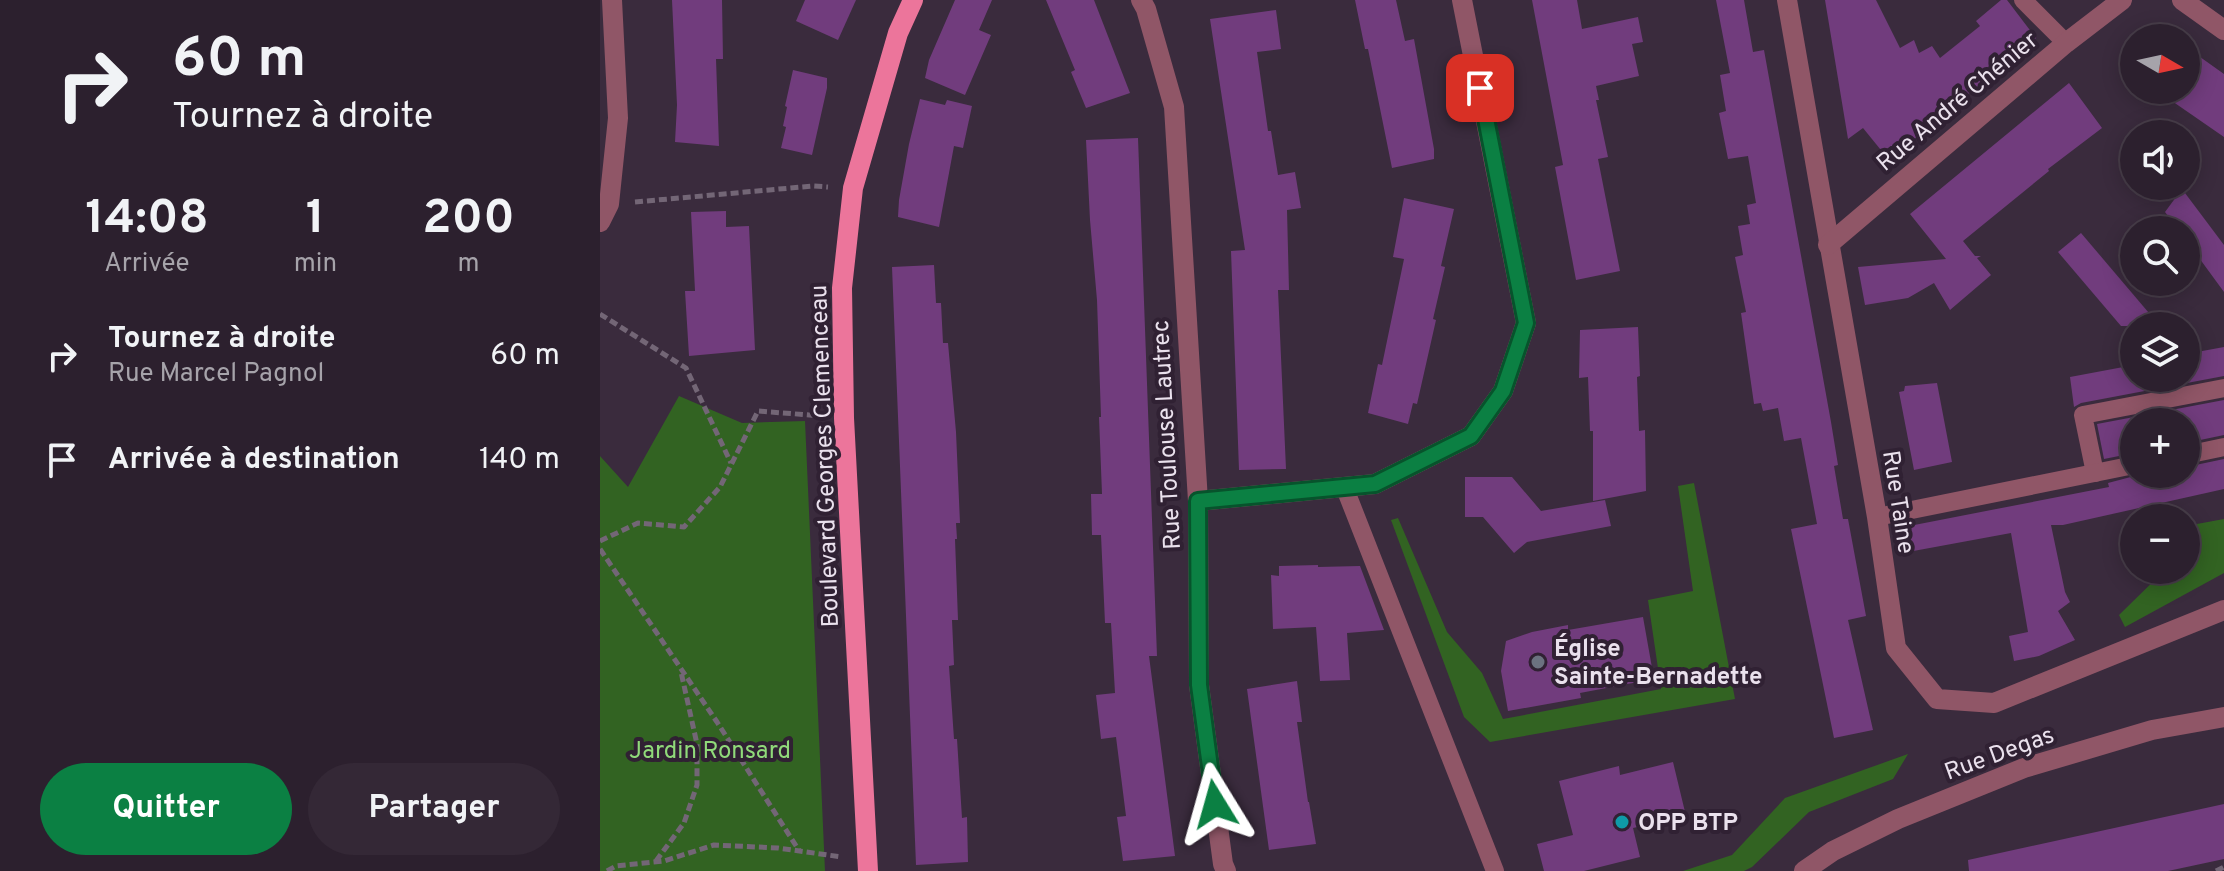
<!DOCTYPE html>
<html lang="fr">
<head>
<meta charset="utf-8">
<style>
	:root { --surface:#2c202e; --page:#342836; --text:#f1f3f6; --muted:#a6a3aa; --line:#483e4a; --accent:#0b8043 }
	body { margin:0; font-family:Overpass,sans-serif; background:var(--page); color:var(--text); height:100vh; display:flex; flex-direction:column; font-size:30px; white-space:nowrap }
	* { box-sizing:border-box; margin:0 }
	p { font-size:26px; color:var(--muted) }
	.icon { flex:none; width:44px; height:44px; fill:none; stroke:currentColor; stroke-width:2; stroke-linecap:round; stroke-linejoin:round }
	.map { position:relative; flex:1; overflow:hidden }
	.panel { display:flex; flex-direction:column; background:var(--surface); width:600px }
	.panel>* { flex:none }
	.top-card { background:#2c202e; color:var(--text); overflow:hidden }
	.needle { width:52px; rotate:99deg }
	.controls { position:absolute; left:1520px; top:24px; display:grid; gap:16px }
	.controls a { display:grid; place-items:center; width:80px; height:80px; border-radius:50%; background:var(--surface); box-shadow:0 4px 20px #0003,0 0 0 2px var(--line); font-size:40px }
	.pin { position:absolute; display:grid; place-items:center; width:68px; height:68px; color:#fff; margin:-34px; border-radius:16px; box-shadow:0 4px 12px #0006 }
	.me { position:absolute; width:88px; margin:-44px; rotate:352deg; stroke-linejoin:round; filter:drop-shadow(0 0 6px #0008) }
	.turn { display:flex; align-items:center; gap:28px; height:168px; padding:0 40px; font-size:36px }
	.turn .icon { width:104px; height:104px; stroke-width:2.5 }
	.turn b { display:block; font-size:56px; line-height:68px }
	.eta { display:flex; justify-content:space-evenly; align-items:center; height:136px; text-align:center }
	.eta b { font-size:48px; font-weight:700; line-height:56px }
	.button { display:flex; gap:16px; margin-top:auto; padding:16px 40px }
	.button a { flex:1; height:92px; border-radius:48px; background:var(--accent); color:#fff; font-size:32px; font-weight:700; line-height:92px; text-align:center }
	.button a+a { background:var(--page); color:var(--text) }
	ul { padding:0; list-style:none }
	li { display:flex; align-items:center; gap:24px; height:104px; padding:0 40px }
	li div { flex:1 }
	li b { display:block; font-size:30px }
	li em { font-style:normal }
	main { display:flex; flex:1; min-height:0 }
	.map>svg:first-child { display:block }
	.green { fill:#326322 }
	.building { fill:#713c7d }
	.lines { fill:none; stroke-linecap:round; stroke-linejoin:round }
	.path { stroke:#736676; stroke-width:5; stroke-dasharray:8 4; stroke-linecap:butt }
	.lane { stroke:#905667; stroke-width:18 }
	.street { stroke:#905667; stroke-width:20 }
	.primary { stroke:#ec759b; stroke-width:20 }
	.route-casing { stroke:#07532c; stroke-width:20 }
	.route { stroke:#0b8043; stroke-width:14 }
	.worship-dot { fill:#6b7280; stroke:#302133; stroke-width:3 }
	.culture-dot { fill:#0f9aa8; stroke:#302133; stroke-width:3 }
	.labels { text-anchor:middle; stroke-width:8; stroke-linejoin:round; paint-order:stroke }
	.street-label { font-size:24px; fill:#eae1ed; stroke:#302133 }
	.poi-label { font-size:24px; font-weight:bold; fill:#eae1ed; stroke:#302133; text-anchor:start }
	.park-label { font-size:24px; fill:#90da7a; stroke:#302133 }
</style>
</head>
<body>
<main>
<section class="panel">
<div class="top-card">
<div class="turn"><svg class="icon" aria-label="right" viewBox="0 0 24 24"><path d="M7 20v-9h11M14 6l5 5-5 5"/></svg><div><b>60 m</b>Tournez à droite</div></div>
</div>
<div class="eta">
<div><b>14:08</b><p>Arrivée</p></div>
<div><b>1</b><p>min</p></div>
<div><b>200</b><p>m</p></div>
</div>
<ul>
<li><svg class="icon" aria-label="right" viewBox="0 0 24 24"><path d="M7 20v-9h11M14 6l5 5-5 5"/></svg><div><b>Tournez à droite</b><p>Rue Marcel Pagnol</p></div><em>60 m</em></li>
<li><svg class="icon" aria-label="arrive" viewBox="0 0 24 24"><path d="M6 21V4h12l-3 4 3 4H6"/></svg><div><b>Arrivée à destination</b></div><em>140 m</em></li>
</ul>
<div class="button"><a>Quitter</a><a>Partager</a></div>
</section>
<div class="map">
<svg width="1624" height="871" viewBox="0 0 1624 871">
	<rect width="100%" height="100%" fill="#3a2b3d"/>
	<g class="green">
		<path d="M79 396 142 423 205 421 225 871H0V456L28 487Z"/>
		<path d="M1094 483 1135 699 890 742 864 717 791 520 798 518 847 632 882 673 903 719 1061 689 1048 600 1093 591 1078 486Z"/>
		<path d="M1624 519V573L1525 627 1519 615 1565 570H1586V526Z"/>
		<path d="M1308 754 1293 779 1209 812 1152 867 1144 871H1083L1132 855 1185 798Z"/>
	</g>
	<g class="building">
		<path d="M72 0H122L123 59H116L119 146 75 142 77 105Z"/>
		<path d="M205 0H256L238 40 196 21Z"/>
		<path d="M355 0H392L379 30 391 35 365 95 325 78 329 60Z"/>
		<path d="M446 0H494L530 93 486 108 471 72 475 70Z"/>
		<path d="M755 0H796L805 41 814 39 834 149V159L792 168 768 49H765Z"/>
		<path d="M932 0H977L982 29 1038 17 1043 42 1032 44 1039 76 996 86 999 100H996L1008 157 998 159 1020 271 976 280 955 167 963 165Z"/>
		<path d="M1116 0H1144L1153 52 1164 50 1231 422 1238 465 1234 466 1243 519H1248L1266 616 1248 620 1273 730 1234 738 1191 529 1217 524 1201 438 1184 441 1178 408 1163 411 1161 403 1154 404 1141 313 1146 312 1135 257 1143 255 1138 226 1150 224 1147 205 1156 203 1148 156 1128 159 1119 113 1126 111 1120 75 1130 73Z"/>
		<path d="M1225 0H1276L1300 48 1314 40 1319 53 1332 46 1340 58 1380 26 1376 21 1401 0H1407L1436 38 1289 160 1263 128 1248 139Z"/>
		<path d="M676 10 681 49 657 52 668 131H671L678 175 695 172 701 208 687 210 689 290H678L686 469 639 470 631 251 645 250 610 19Z"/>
		<path d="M1586 47 1624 74V137L1556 90H1586Z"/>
		<path d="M193 70 227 78V88L212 155 181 148 186 127 183 126 187 107 185 106Z"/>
		<path d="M1469 83 1502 128 1448 169 1449 171 1363 241 1375 256H1381L1377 258 1391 275 1350 310 1334 283 1308 298 1265 305 1258 267 1346 259 1310 214Z"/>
		<path d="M320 99 345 105 347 100 372 106 363 148 354 146 339 227 298 217 299 200 309 144Z"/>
		<path d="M538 138 557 656H549L575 856 523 861 517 817 526 816 516 737 501 739 496 695 515 693 511 623H505L501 535H492L491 494H502L499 417H501L497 300 490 220 486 140Z"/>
		<path d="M1582 189 1624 245V292L1586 240V230H1579L1565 212Z"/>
		<path d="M804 198 854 209 841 266 845 267 833 319 836 320 817 404 813 403 808 424 768 413 778 364 782 365 804 259 793 257Z"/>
		<path d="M126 211V227L149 226 155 350 89 356 85 291H95L91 212Z"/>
		<path d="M1481 233 1560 326H1521L1458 252Z"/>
		<path d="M334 265 336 303H341L343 343H348L356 432 360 523H356L357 539H355L358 620H352L354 665 349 666 354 739H357L362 818 367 817 368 862 316 865 292 267Z"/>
		<path d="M1038 327 1040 376 1037 377 1039 431 1045 430 1046 491 993 501V431H990L988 377 979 378 980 330Z"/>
		<path d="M1624 347V376L1481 403 1474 407 1470 377 1534 365V378H1586V354Z"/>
		<path d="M1337 383 1352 462 1314 470 1299 392 1304 391 1305 386Z"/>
		<path d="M1624 400V435L1586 443V422H1534V453L1504 459 1497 424Z"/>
		<path d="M1624 459V489L1463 525H1451L1465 592 1470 602 1458 611 1475 640 1439 656 1414 661 1409 636 1428 632 1411 533 1308 552 1304 527 1509 487 1508 483 1542 474H1586V467Z"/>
		<path d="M865 477H912L941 511 1005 500 1011 526 927 542 914 553 883 517H865Z"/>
		<path d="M718 565V567L760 566 784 630 747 633 750 680 720 681 716 627 673 629 671 575 679 576V566Z"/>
		<path d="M1043 617 1054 679 980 693 981 698 908 711 901 671 906 641 932 632 968 625V630Z"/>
		<path d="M697 681 702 722H697L708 802H709L716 844 669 850 647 689Z"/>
		<path d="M1073 762 1086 816 1033 828 1040 857 984 871H944L937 844 973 835 959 781 1019 766 1020 775Z"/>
		<path d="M1624 804V859L1568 871H1369L1368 860Z"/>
	</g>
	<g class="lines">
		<g class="path">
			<path d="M35 202 213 186 228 187"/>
			<path d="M0 314 86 368 131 463"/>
			<path d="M0 541 38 523 84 527 120 487 158 411 222 416"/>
			<path d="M0 549 117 722 200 852"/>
			<path d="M56 861 84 823 97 785V744L81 672"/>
			<path d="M7 871 16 866 64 861 114 845 178 848 242 857"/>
			<path d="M1616 871 1624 867"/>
		</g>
		<g class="lane">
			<path d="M1423 0 1466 43"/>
			<path d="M1586 455 1624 447"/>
			<path d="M1495 473 1483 415 1624 388"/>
			<path d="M744 486 895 871"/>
			<path d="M1277 517 1534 465"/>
		</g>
		<g class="street">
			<path d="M541 0 546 9 574 107 598 501 599 685 623 864 626 871"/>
			<path d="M1187 0 1277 517 1296 648 1337 699 1394 703 1624 610"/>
			<path d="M1582 0 1624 30"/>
			<path d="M0 222 9 204 18 118 12 0"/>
			<path d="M1228 245 1466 43 1522 0"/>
			<path d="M598 501 775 484 871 436 903 391 926 323 862 0"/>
			<path d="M1204 871 1233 851 1298 819 1424 768 1552 730 1624 717"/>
		</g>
		<path class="primary" d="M268 871 244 418 242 288 253 188 298 33 313 0"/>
	</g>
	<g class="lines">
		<g class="route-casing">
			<path id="route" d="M615 804 599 685 598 501 775 484 871 436 903 391 926 323 880 88"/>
		</g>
		<use href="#route" class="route"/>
	</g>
	<circle class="worship-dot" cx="938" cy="662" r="8"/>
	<circle class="culture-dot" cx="1022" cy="822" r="8"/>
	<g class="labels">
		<g class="street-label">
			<text transform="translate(1357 101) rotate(-40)" y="8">Rue André Chénier</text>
			<text transform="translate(566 435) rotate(-93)" y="8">Rue Toulouse Lautrec</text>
			<text transform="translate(224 456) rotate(-92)" y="8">Boulevard Georges Clemenceau</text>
			<text transform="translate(1299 502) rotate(81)" y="8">Rue Taine</text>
			<text transform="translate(1399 753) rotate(-20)" y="8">Rue Degas</text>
		</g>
		<g class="poi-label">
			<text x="954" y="656">Église<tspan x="954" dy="28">Sainte-Bernadette</tspan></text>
			<text x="1038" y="830">OPP BTP</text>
		</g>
		<g class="park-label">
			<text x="110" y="758">Jardin Ronsard</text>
		</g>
	</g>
</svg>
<div class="controls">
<a><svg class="needle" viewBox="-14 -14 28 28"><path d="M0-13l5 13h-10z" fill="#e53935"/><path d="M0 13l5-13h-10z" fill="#a6a3aa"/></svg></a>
<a><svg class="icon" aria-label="sound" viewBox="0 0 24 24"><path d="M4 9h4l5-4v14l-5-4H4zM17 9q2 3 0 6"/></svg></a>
<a><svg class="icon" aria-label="search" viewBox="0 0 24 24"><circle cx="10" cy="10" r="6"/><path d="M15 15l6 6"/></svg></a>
<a><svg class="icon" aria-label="layers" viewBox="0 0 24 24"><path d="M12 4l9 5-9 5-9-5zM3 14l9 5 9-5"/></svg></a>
<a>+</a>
<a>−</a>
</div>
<div class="pin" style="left:880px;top:88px;background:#d93025"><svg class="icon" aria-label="arrive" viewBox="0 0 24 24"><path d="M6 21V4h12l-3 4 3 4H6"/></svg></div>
<svg class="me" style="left:615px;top:804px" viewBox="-20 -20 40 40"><path d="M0-17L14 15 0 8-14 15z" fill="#0b8043" stroke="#fff" stroke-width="4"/></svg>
</div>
</main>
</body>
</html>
